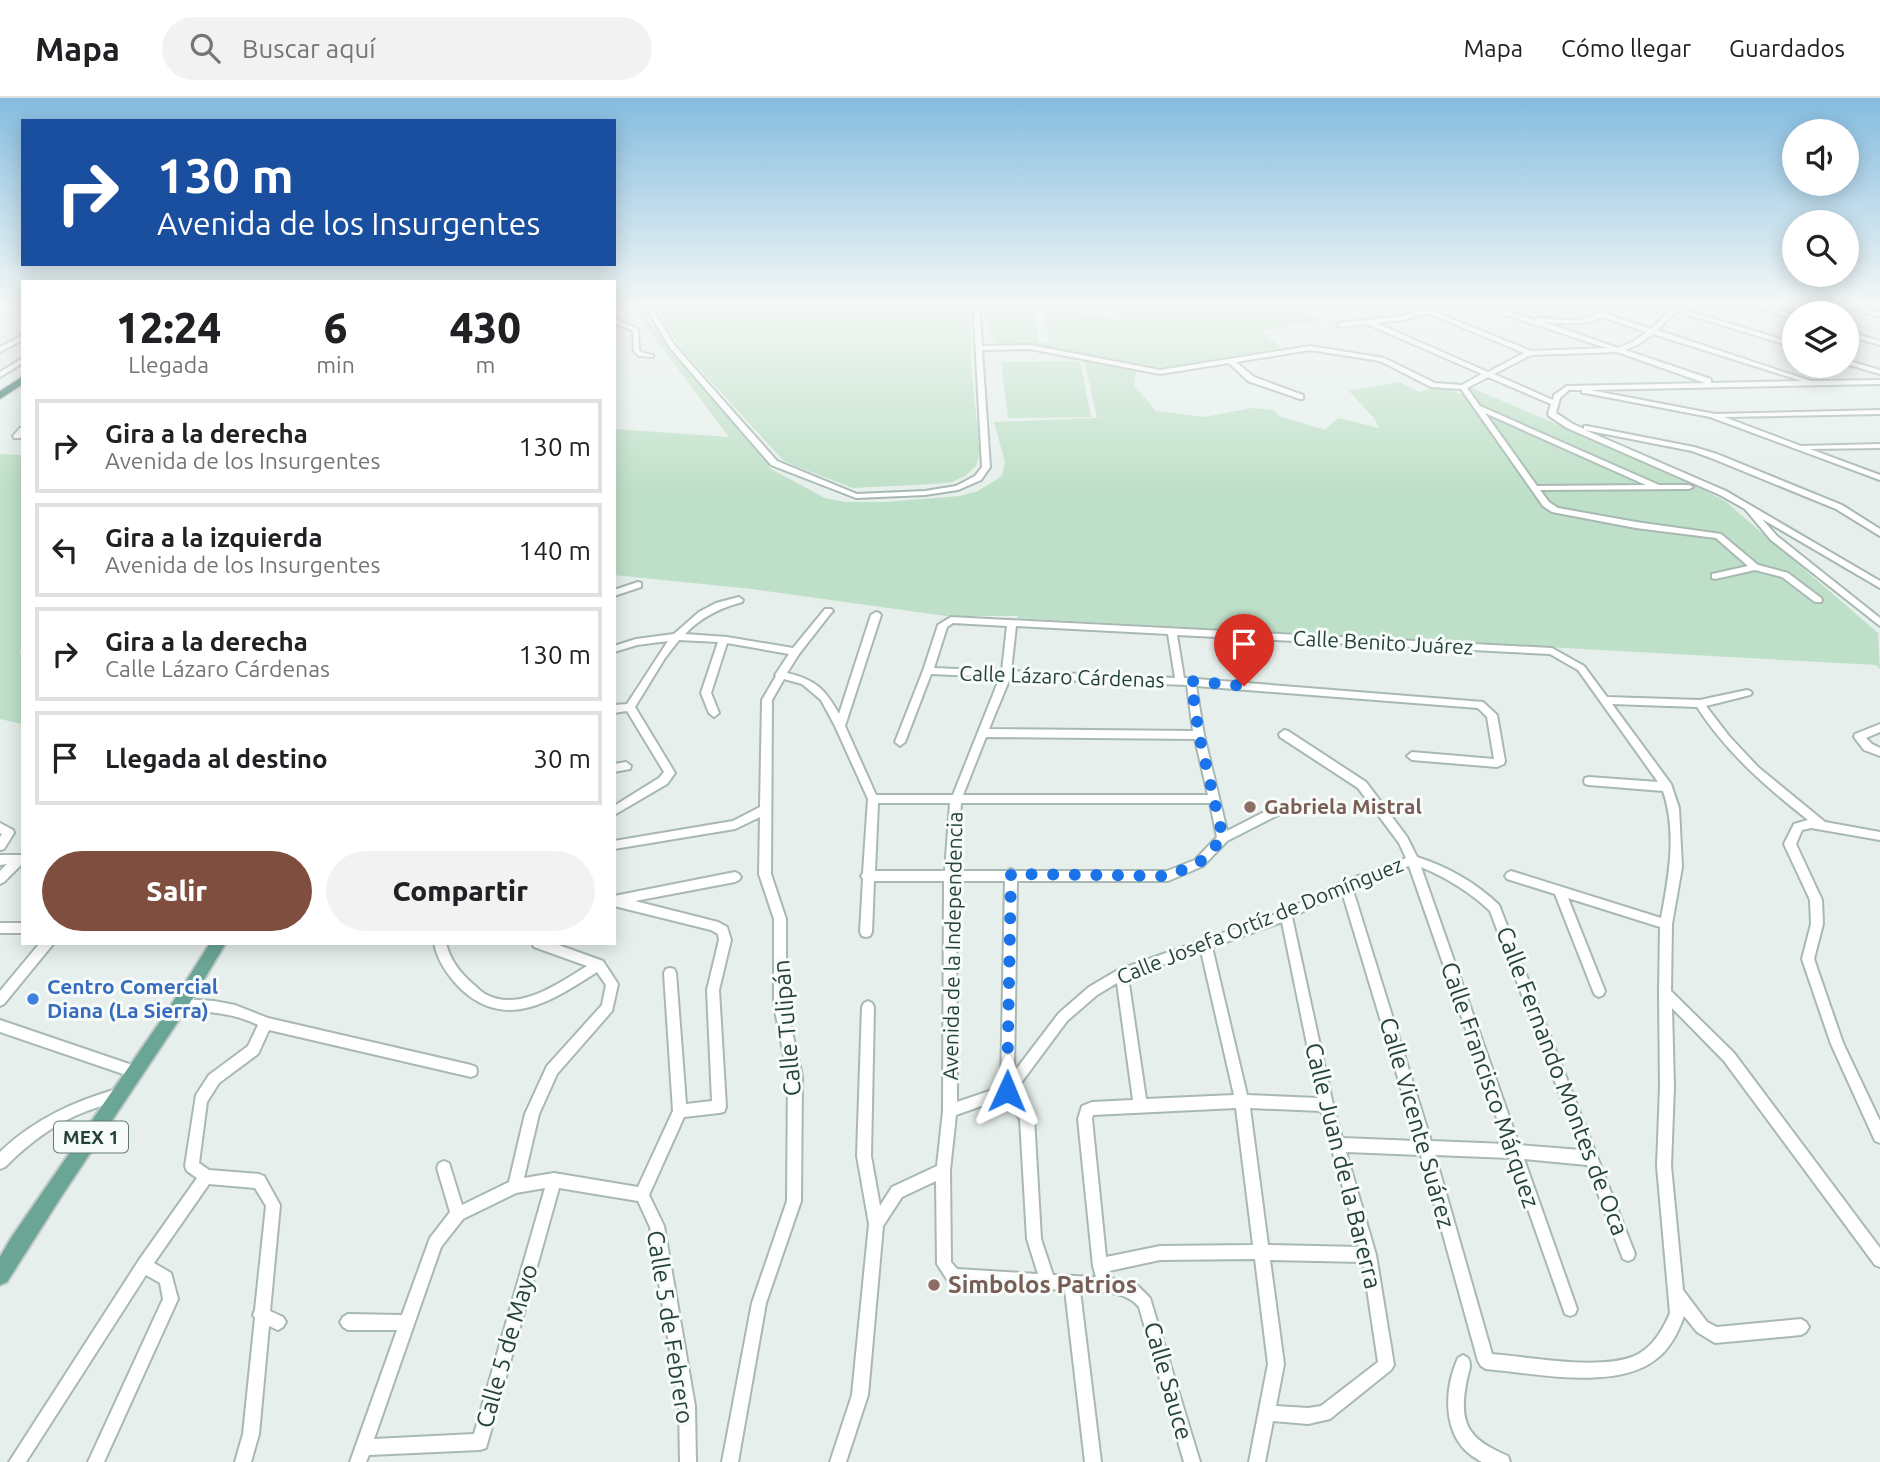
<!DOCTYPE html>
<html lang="es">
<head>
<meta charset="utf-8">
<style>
	:root { --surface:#fff; --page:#f2f2f2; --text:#202124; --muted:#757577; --line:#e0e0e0; --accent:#7f4e3f }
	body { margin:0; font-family:Ubuntu,sans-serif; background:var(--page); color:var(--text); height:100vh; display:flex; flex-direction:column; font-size:26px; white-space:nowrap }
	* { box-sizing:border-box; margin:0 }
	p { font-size:23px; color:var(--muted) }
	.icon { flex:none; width:38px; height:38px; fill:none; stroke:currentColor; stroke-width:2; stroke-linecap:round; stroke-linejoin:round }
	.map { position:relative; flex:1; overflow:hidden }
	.panel { position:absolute; left:21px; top:182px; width:595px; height:665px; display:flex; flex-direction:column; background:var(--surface); border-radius:0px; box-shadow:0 4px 18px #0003 }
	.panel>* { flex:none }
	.guide { position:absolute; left:21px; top:21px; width:595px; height:147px; border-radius:0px; box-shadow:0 4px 18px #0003; background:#1a4fa0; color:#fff; overflow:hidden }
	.controls { position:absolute; left:1782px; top:21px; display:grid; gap:14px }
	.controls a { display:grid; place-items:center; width:77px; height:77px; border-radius:50%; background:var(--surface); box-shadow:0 4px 18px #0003; font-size:35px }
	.pin { position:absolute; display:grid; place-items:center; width:60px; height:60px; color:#fff; margin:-72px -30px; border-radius:50% 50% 50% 0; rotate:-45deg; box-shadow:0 0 7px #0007 }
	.pin .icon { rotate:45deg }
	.me { position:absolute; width:77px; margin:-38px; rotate:1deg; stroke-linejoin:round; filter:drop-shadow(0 0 5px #0008) }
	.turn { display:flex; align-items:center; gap:24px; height:147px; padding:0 21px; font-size:32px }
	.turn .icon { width:91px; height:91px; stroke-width:2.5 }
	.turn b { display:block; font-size:49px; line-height:60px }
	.eta { display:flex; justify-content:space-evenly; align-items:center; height:119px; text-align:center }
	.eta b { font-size:42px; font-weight:800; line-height:49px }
	.button { display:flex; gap:14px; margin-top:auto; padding:14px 21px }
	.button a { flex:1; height:80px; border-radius:42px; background:var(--accent); color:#fff; font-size:28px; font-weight:800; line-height:80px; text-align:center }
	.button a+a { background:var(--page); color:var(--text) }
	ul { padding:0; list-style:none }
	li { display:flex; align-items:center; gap:21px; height:94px; margin:0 14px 10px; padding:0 7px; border:4px solid var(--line); border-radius:0px }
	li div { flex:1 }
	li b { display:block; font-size:26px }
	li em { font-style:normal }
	header { display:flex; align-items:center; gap:42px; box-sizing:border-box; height:98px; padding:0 35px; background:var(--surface); border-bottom:2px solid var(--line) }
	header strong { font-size:33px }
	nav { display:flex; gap:38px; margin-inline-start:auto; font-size:24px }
	.search { width:490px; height:63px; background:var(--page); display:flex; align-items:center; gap:18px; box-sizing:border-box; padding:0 24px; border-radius:38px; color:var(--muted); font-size:26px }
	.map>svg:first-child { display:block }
	.built { fill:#d4dfda }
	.green { fill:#bfe0c8 }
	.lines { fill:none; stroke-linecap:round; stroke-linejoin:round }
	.minor-casing { stroke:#a8b8b2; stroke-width:4 }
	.major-casing { stroke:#c2cac8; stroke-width:4 }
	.highway-casing { stroke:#c2cac8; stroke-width:3 }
	.minor { fill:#fff; fill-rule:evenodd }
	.major { fill:#6aa596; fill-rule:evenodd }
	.highway { fill:#2f6f62; fill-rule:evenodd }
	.route { stroke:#1a73e8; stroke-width:12; stroke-dasharray:0 21.6 }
	.education-dot { fill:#8d6e63; stroke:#f7fbf9; stroke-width:2.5 }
	.shop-dot { fill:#3f7fe0; stroke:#f7fbf9; stroke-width:2.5 }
	.labels { text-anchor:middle; stroke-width:6; stroke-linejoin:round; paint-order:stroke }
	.shield { fill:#f7fbf9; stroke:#637a73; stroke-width:2 }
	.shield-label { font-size:19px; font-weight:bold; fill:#24423a }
	.street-label { font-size:21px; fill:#24423a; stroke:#f7fbf9 }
	.education-label { font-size:21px; font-weight:bold; fill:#785e54; stroke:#f7fbf9; text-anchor:start }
	.shop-label { font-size:21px; font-weight:bold; fill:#366cbe; stroke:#f7fbf9; text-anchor:start }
	.near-street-label { font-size:24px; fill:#24423a; stroke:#f7fbf9 }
	.near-education-label { font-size:24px; font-weight:bold; fill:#785e54; stroke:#f7fbf9; text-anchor:start }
</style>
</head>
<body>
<header>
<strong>Mapa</strong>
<div class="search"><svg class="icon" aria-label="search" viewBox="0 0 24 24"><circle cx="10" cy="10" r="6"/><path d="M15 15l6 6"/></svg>Buscar aquí</div>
<nav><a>Mapa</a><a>Cómo llegar</a><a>Guardados</a></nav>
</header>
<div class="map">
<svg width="1880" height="1364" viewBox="0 0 1880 1364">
	<rect width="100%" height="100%" fill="#e6efeb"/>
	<path class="built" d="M1282 203H1378L1306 214Z"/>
	<g class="green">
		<path d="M627 203H632L771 371 825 400 844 404H883L960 398 978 393 1002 378 1005 364 994 324 1097 320 1084 261 1136 272 1134 287 1156 313 1205 319 1251 310 1274 312 1279 318 1325 332 1338 320 1379 330 1374 320 1349 293 1399 284 1419 294C1435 288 1445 288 1460 296L1470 289 1678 379 1725 403 1878 535 1880 571 1876 567 1017 520 1018 518H946L752 491 614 477V331L729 339Z"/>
		<path d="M651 203H970L971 267 980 354 976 368 965 378 952 384 932 386 853 390 795 368 783 362 680 250Z"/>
		<path d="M984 203H1033L1039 245H1049L1043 203H1060L1058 212 1118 222 1127 203H1281L1321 222 1262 233 1281 250 1165 270 1042 249 999 246 988 233Z"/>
		<path d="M1080 263 1091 319 1008 320 1001 264Z"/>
		<path d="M0 356 23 357V551L19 553 23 556 22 626 0 621Z"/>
	</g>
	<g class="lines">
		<g class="minor-casing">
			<g id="minor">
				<path d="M642 203H648L675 248 777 363 857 396 925 393 956 388 975 378 982 369 973 203H979L982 248 1030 247 1160 272 1310 248 1384 260 1435 285 1462 287 1482 276 1367 226 1340 229 1337 227 1340 225 1402 218 1455 203 1457 205 1456 206 1433 213 1531 253 1607 250 1469 205 1473 203 1536 222 1539 220C1560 221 1587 227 1603 211L1593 203H1600L1610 211 1606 216 1651 231 1670 212 1645 203H1656L1673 208 1677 203H1684L1678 210 1794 245V249L1676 213 1657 232 1811 283 1880 282V286L1590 292 1715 316 1880 312V316L1724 319 1801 348 1880 346V350L1810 351 1880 377V382L1710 319 1585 295H1582V292H1569L1560 300 1556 315 1573 326 1584 331V328H1587L1694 349 1717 356 1842 407 1880 431V438L1836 411 1711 360 1692 353 1585 332 1726 393 1880 483V490L1762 421 1777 438 1880 520V528L1771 442 1745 411 1720 397 1567 330 1549 318 1548 316 1551 306 1488 279 1467 290 1480 308 1659 387H1689L1693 389 1689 391 1540 392 1549 404 1558 410 1636 424 1721 436 1758 467 1788 475 1821 500 1822 502 1821 504H1815L1782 479 1755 472 1715 481 1712 480V476L1748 468 1716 440 1636 430 1552 414 1543 408 1461 291 1431 289 1380 263 1310 252 1236 264 1254 279 1303 297V301H1300L1248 283 1229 265 1160 276 1030 251 982 252 990 369 981 382 958 392 925 397 856 400 771 367 670 250ZM1427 215 1524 255 1488 274 1376 225 1403 222ZM1602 219 1647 234 1634 243 1618 250 1544 224C1563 225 1584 228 1602 219ZM1653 236 1802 283 1567 288 1554 297 1553 302 1494 276 1531 257 1617 254 1705 285H1711V281L1625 252 1639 246ZM1485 315 1646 387 1537 388Z"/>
				<path d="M1737 203H1748L1794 217V221Z"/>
				<path d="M1827 203H1838L1880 215V219Z"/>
				<path d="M614 220 638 231 639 252 643 255 653 257V259L639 258 634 253 633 233 614 225Z"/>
				<path d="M1846 233 1880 243V247L1846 237Z"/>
				<path d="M23 237V242L0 254V249Z"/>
				<path d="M23 260V265L0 279V274Z"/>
				<path d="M1846 262 1880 272V276L1846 266Z"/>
				<path d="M20 330H23V337L20 340H14L13 338Z"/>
				<path d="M638 484 641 485V489L614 498V492Z"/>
				<path d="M739 499 743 502 742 504C720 510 701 519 685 536L727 539 793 550 825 511H831L833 513 831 515 799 556 787 575C816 582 825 591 839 616L871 517 876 514 879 515 881 517 845 628 876 697H953L1000 579 931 576 905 644 900 648 895 644 923 573 938 527 951 519 1552 550 1584 568 1607 599 1700 602 1747 592 1750 593 1752 595 1750 597 1706 608 1729 638 1758 669 1825 724 1880 734V742L1811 730 1802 732 1796 746 1822 802 1823 826 1814 861 1843 945 1880 1023V1045L1875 1043 1831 946 1802 861 1811 826 1810 802 1784 746 1794 726 1808 722C1766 689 1727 655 1697 609L1612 606 1671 686 1679 710 1682 769 1672 826 1671 893 1734 955 1880 1150V1169L1875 1167 1724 963 1672 910 1674 989 1671 1068 1683 1192 1707 1224 1717 1229 1801 1221 1806 1224 1809 1229 1806 1234 1801 1237 1715 1245 1697 1234 1684 1218C1678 1235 1670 1251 1655 1262 1614 1293 1534 1275 1486 1271L1481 1268 1478 1263 1421 1057 1346 1054 1376 1157 1394 1267 1391 1272 1330 1321 1308 1326 1273 1323 1265 1364H1249L1268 1266 1255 1161 1160 1162 1109 1173 1111 1180 1138 1188 1150 1200 1200 1364H1184L1139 1209C1125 1192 1100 1194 1080 1193L1101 1364H1085L1065 1192 953 1185 948 1183 937 1166 936 1083 902 1099 883 1128 868 1297 846 1364H830L852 1297 869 1126 857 1058 862 909 864 905 868 903 872 905 874 909 871 1058 880 1108 892 1089 937 1068 943 1013 944 783H874L872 834 870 838 866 839 862 838 860 834 863 781 861 778 863 775 868 701 835 628 821 602 802 586 784 581 772 602 771 776 786 821V907L802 978 801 1103 766 1205 738 1364H722L752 1205 787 1103 788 978 774 907V821L759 776 760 719 735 731 614 751V743L733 723 760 709 762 602 776 578 775 577 789 556 727 545 711 595 719 615 714 619 709 615 701 595 718 544 679 542 665 560 635 609 675 675 667 686 614 717V708L659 680 664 674 627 613 614 615V607L627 606 668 543 637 547 614 554V548L636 541 674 536 699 514 716 505ZM953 525 1007 528 1002 573 934 570 947 529ZM1016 528 1168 536 1175 580 1011 573ZM1177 537 1550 556 1578 572 1658 684 1589 679 1585 680 1584 683 1585 686 1589 687 1663 693C1677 734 1669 778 1661 820L1511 773 1507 775 1505 778 1507 781 1555 796 1593 893 1595 897 1599 899 1603 897 1605 893 1568 800 1660 829 1659 895 1660 989 1657 1068 1670 1215C1663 1232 1651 1252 1632 1259 1595 1272 1531 1259 1492 1256L1435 1057 1510 1060 1565 1216 1570 1218 1575 1216 1577 1211 1524 1061 1587 1067 1623 1161 1628 1163 1633 1161 1635 1156 1499 807C1475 784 1448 769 1417 759L1407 739 1366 684 1288 633 1284 632 1279 636 1280 639 1358 690 1399 745 1406 760 1342 784 1282 814 1118 872 1089 889 1059 915 1014 974 1017 783H1168L1203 768 1227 743 1284 714 1285 711 1284 708H1276L1227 733 1204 637 1196 588 1478 610 1487 619 1494 661 1412 654 1407 658 1412 662 1497 669 1504 666 1505 663 1497 617 1483 604 1184 580ZM1010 580 1187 587 1193 633 989 631ZM986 639 1195 641 1208 697H963ZM878 705H950L945 773H875ZM961 705H1210L1217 739 1195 762 1167 773H1015L1011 771 1007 773H956ZM1409 768 1506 1046 1431 1043 1352 789ZM1421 769C1447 780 1470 794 1490 813L1581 1052 1519 1047ZM956 783H1005L1001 989 957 1004ZM1342 794 1417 1043 1342 1040 1333 1007 1292 819ZM1282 824 1318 1000 1247 997 1212 849ZM1201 853 1234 997 1146 1001 1128 879ZM1117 885 1133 1002 1092 1004 1082 1008 1078 1021 1093 1168 1096 1179 1053 1177 1041 1141 1034 1019 1015 993 1067 923 1097 897ZM1004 1000 1020 1021 1027 1141 1038 1176 957 1171 951 1164 950 1072 956 1017ZM1236 1010 1253 1147 1160 1148 1106 1159 1092 1021 1093 1017ZM1250 1010 1321 1013 1360 1149 1268 1147ZM1270 1162 1363 1164 1378 1264 1321 1308 1308 1310 1276 1308 1284 1266Z"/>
				<path d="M1880 626V634L1866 640 1872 646 1880 650V658L1864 652 1854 639 1855 636Z"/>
				<path d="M626 664 631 668 630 671 614 674V666Z"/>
				<path d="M0 725 13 732 14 735 4 751 0 752V739L2 736 0 735Z"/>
				<path d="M0 757H23V765L4 784 0 786V773L7 766 0 767Z"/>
				<path d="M735 774 739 776 741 779 739 782 735 784 635 803 718 824 727 829 731 842 719 892 726 1009 724 1014 719 1015 684 1019 649 1097 664 1128 695 1308 696 1364H680L679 1308 650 1129 638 1103 559 1090 486 1350 480 1352 369 1357 366 1364H350L397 1232H348L343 1229 340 1224 343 1219 348 1216 402 1217 430 1140 450 1114 437 1070 439 1065 444 1063 449 1065 462 1107 509 1084 525 1016 547 968 602 907 606 887 597 874C553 902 507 934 461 891 448 878 438 864 434 845H446C450 862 460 875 473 886 477 889 481 894 485 896 519 915 559 885 587 868L534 849 532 845H553L603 863 618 886 612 913 557 976 539 1016 524 1080 554 1075 638 1089 673 1013 664 875 666 871 670 870 674 871 676 875 686 1006 712 1003 707 892 719 842 718 836 711 832 614 808V798ZM545 1090 474 1336 374 1341 441 1149 463 1121 516 1095Z"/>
				<rect x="0" y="825" width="23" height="10"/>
				<path d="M40 845H54L4 906 0 908V893Z"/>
				<path d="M181 901 214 903 235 907 268 920 471 967 476 969 477 973 476 977 471 979 269 932 258 956 219 985 207 1004 199 1065 209 1072 259 1076 264 1078 280 1107 270 1213 283 1219 286 1224 283 1229 278 1232 269 1228 259 1336 251 1364H235L243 1336 255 1220 253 1217 255 1212 266 1108 255 1090 209 1086 154 1165 171 1175 178 1201 104 1364H88L163 1201 160 1185 146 1177 26 1364H9L139 1162 197 1080 187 1073 185 1068 196 997 209 977 248 948 258 927C234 915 208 913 181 913L177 911 175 907 177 903Z"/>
				<path d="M0 922 135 968 140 970 141 974 140 978 135 980 0 934Z"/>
				<path d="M120 990 125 992 127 996 125 1000C112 1005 100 1008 87 1013 55 1025 29 1045 5 1069L0 1071V1054C34 1021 75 1003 120 990Z"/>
				<path d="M1463 1257 1468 1260C1472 1267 1469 1273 1467 1281 1458 1325 1467 1341 1508 1358L1510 1364C1502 1364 1490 1364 1482 1364 1479 1363 1475 1359 1472 1358 1442 1336 1444 1291 1458 1260Z"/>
			</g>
		</g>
		<g class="major-casing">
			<path id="major" d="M210 845H226L185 913 63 1096 7 1184 0 1187V1159L11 1140 166 915Z"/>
		</g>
		<g class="highway-casing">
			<path id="highway" d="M23 278V286L0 301V293Z"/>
		</g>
		<use href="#minor" class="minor"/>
		<use href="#major" class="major"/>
		<use href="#highway" class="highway"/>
	</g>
	<linearGradient id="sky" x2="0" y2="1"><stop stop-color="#84bce0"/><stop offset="0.52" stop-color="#f4f8f6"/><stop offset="1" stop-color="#f4f8f6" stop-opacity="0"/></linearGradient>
	<rect width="1880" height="394" fill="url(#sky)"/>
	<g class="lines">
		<path class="route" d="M1007 993 1011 776 1168 778 1199 765 1223 740 1199 637 1191 583 1244 588"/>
	</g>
	<g class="education-dot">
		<circle cx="1250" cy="709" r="7"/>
		<circle cx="934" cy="1187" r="7"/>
	</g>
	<circle class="shop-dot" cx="33" cy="901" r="7"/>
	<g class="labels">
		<rect class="shield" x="54" y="1023.5" width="74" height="31" rx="5"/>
		<g class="shield-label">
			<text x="91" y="1046">MEX 1</text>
		</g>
		<g class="street-label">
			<text transform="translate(1383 545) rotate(3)" y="7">Calle Benito Juárez</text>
			<text transform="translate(1062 579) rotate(2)" y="7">Calle Lázaro Cárdenas</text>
			<text transform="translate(1260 823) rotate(-22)" y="7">Calle Josefa Ortíz de Domínguez</text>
			<text transform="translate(953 848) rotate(-89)" y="7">Avenida de la Independencia</text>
		</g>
		<g class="education-label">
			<text x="1264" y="716">Gabriela Mistral</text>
		</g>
		<g class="shop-label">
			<text x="47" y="896">Centro Comercial<tspan x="47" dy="24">Diana (La Sierra)</tspan></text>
		</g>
		<g class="near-street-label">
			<text transform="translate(787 930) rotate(-95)" y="8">Calle Tulipán</text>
			<text transform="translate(1562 983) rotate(69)" y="8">Calle Fernando Montes de Oca</text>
			<text transform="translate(1490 987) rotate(71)" y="8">Calle Francisco Márquez</text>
			<text transform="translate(1417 1025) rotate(74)" y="8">Calle Vicente Suárez</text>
			<text transform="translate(1343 1068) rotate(76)" y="8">Calle Juan de la Barerra</text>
			<text transform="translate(670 1229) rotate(81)" y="8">Calle 5 de Febrero</text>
			<text transform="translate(507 1248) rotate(-74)" y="8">Calle 5 de Mayo</text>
			<text transform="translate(1168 1283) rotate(74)" y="8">Calle Sauce</text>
		</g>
		<g class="near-education-label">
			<text x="948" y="1195">Simbolos Patrios</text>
		</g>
	</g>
</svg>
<div class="controls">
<a><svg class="icon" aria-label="sound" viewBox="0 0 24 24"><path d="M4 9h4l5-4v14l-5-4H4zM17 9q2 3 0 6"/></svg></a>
<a><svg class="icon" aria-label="search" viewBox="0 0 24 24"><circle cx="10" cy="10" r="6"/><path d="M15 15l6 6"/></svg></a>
<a><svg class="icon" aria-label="layers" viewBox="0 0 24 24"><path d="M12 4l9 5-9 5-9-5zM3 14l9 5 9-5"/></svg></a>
</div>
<div class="pin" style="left:1244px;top:588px;background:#d93025"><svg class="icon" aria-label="arrive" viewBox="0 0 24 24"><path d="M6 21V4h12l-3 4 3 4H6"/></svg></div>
<svg class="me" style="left:1007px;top:993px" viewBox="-20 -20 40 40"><path d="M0-17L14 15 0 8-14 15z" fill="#1a73e8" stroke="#fff" stroke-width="4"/></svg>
<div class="guide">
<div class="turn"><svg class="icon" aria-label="right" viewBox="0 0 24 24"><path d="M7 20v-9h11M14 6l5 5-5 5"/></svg><div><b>130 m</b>Avenida de los Insurgentes</div></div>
</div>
<section class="panel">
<div class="eta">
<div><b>12:24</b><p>Llegada</p></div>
<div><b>6</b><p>min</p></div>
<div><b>430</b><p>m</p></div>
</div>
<ul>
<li><svg class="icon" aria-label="right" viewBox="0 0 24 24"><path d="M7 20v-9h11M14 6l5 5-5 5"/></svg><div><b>Gira a la derecha</b><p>Avenida de los Insurgentes</p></div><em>130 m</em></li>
<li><svg class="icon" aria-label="left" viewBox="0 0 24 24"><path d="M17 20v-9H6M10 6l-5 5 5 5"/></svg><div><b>Gira a la izquierda</b><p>Avenida de los Insurgentes</p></div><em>140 m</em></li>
<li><svg class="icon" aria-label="right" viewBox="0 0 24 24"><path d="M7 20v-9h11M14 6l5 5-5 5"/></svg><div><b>Gira a la derecha</b><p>Calle Lázaro Cárdenas</p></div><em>130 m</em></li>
<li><svg class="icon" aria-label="arrive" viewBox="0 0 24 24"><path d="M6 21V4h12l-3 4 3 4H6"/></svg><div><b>Llegada al destino</b></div><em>30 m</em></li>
</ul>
<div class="button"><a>Salir</a><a>Compartir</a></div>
</section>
</div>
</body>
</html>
